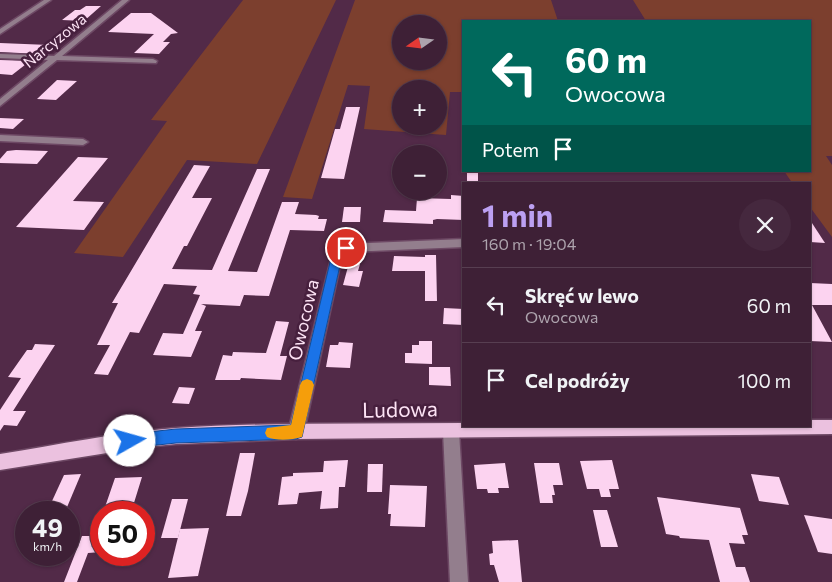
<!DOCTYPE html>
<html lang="pl">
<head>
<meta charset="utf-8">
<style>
	:root { --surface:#3e2036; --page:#45283e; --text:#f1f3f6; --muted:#ada3ad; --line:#573e51; --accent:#bca0f2 }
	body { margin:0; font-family:Commissioner,sans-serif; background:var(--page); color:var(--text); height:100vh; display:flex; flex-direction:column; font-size:19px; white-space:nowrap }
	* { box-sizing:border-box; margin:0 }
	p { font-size:16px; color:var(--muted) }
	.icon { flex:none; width:28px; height:28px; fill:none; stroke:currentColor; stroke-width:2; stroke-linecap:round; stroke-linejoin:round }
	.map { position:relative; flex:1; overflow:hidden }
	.panel { position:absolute; left:462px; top:182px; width:349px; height:245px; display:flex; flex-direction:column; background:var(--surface); border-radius:0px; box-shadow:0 1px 4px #0004,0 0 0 1px var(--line) }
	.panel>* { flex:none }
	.guide { position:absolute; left:462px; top:20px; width:349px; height:152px; border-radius:0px; box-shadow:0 1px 4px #0004,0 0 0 1px var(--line); background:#00695c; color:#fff; overflow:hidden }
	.needle { width:32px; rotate:256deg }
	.fabs { position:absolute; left:392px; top:15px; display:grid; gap:10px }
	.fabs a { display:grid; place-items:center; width:55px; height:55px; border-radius:50%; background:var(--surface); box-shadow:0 1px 4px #0004,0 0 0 1px var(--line); font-size:25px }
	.speed { position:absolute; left:15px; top:501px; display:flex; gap:10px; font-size:25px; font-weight:700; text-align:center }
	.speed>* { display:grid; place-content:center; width:65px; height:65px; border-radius:50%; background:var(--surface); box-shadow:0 1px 4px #0004,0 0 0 1px var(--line); line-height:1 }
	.speed small { font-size:12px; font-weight:400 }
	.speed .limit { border:8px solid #d22; background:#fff; color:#111 }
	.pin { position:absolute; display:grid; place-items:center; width:42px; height:42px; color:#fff; margin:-21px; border:2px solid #fff; border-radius:50%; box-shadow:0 1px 5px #0007 }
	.me { position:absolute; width:55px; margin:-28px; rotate:83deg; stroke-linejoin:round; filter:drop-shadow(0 0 4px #0008) }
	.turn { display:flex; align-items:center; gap:18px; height:105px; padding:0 20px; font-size:22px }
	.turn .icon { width:65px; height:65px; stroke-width:2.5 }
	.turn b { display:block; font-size:35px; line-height:42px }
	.then { display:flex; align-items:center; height:48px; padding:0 20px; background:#0003; gap:10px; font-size:19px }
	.round { display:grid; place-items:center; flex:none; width:52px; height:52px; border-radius:26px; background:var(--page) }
	.overview { display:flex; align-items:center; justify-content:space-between; height:85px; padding:0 20px }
	h1 { font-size:30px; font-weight:700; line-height:38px; color:var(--accent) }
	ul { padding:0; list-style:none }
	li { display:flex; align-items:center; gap:15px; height:75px; padding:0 20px; border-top:1px solid var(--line) }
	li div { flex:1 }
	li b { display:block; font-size:19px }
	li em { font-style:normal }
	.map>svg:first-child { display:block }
	.green { fill:#7c3f2e; fill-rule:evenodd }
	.building { fill:#fcd3f0 }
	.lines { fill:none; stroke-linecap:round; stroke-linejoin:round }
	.minor-casing { stroke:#6d4864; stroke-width:3 }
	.major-casing { stroke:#6d4864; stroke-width:3 }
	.minor { fill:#937e8d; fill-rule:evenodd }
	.major { fill:#ebc1df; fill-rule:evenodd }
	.route { fill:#1a73e8; stroke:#114b97 }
	.slow { fill:#f59e0b }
	.labels { text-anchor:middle; stroke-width:5; stroke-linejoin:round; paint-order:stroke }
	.far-street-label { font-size:15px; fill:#fde3f5; stroke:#47203e }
	.street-label { font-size:18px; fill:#fde3f5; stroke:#47203e }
	.near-street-label { font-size:21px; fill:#fde3f5; stroke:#47203e }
</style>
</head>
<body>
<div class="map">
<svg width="832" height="582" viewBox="0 0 832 582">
	<rect width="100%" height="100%" fill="#522a48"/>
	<g class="green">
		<path d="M243 0H336L257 164 187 160 123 257 74 253 167 121 151 120Z"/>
		<path d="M355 0H551L558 21H464V92H450L446 135 364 129 370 86 348 85 312 199 283 197ZM401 24H439V61H401ZM401 89H439V126H401Z"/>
		<path d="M633 0H832V156H826L832 165V237L810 207V184H793L784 171H810V21H646Z"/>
	</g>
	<g class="building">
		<path d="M86 6H101L84 21 62 20 75 10H80Z"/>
		<path d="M131 13H151L178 33 171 34 163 42H170L159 54 134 53 154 34 108 32Z"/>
		<path d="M0 43 49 45 40 54 0 52Z"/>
		<path d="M0 60 30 61 12 75 0 74Z"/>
		<path d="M57 80 77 81 56 100 37 99Z"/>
		<path d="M346 107H360L344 179 321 178 335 129H340Z"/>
		<path d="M0 118 24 119 13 129 0 128Z"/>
		<path d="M16 150 48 151 37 164 0 163V159L7 151Z"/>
		<path d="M78 157 108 158 73 201 104 202 84 230 16 227Z"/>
		<path d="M194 165 210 166 192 198H212L187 246H184L172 269 212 270 257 169H270L228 271 257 272 282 202H299L295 214 316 215 319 216 318 219H327L324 231 290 230 269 296 244 295 240 306 201 304 206 306 195 331H202L191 357 153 355 163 333 183 334 200 295 193 294 197 286 164 284 139 333 130 332 108 375 94 374 110 345H97L118 303H112Z"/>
		<rect x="467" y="172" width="11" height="12"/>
		<path d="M451 195 464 196V220L437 219 433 220V224L383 222 385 210 416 211 417 198 451 199Z"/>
		<path d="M344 207H361L360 222H342Z"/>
		<path d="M810 220 825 243 810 242Z"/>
		<path d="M425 255H436L437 301H425V271H392L394 256 425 257Z"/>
		<path d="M349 263 360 264 358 271H363L359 287 343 285Z"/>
		<path d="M810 283 832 284V305H812L832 342 810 341Z"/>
		<path d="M444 308 464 309V325L443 324Z"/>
		<path d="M276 321 289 322 280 356H287L281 380 241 378 240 380H215L223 355 232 356 233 352 266 353Z"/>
		<path d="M419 341H432V364L405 363V353H412V345H419Z"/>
		<path d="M339 342 353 343 350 368 326 367 330 345H338Z"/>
		<path d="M35 344 55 345 13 411H26L17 426 4 425 0 431V410L21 378 8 377 27 350H32Z"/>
		<path d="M429 367H450L451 386 429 385Z"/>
		<path d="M179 387 195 388 189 404 172 403Z"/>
		<path d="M240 453H255L248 491 241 516H226Z"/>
		<path d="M348 460 345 487H339L338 508 320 509 322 491 299 493 297 504 278 505 282 477 293 476V473L323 472 324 461Z"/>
		<path d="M612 460 619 489H609L611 497H601L599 489H587L580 461Z"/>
		<path d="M505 463 509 488H498L499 493H488L487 489H477L474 465Z"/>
		<path d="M534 463H559L563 485H553L555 495H552L553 503H540Z"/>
		<path d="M368 464H383L382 492H367Z"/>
		<path d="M81 474 65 512H47L64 475Z"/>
		<path d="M751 474 779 477 789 505 759 501Z"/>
		<path d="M142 477 133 506H122L120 512H106L108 507H105L115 478Z"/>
		<path d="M390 485 427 486 425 527 390 526 391 514H388Z"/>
		<path d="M657 497 740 508 748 535H742L745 544 729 543 736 567H745L750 582H720L709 540 680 538 679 536 666 534Z"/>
		<path d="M172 499H188L178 538H161Z"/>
		<path d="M593 510H607L618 547H601Z"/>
		<path d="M804 515 832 519V554L818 552Z"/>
		<path d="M209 528 198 576 168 578 180 529Z"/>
		<path d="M82 536H101V552L88 553 77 582H64Z"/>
		<path d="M518 540 522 582H499L494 565H490L489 554 493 553 492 541Z"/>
	</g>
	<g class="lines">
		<g class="minor-casing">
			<g id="minor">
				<path d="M44 0H51L0 34V29Z"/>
				<path d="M122 0H129L62 56 153 59 157 61 156 63 57 60 0 106V99L48 60 0 58V54L54 56Z"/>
				<path d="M0 135 83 139 88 142 83 145 0 141Z"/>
				<path d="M464 239V247L348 252 342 256 304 432 302 437 296 439 290 437 288 432 333 251 346 244Z"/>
				<path d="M451 424 457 426 459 431 468 582H450L443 431 445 426Z"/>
			</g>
		</g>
		<g class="major-casing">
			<path id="major" d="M810 420H832V434L296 439 176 444 145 447 0 470V454C58 445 117 432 176 428 272 422 368 424 464 423V426H810Z"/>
		</g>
		<use href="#minor" class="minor"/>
		<use href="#major" class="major"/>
	</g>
	<path class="route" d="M346 244 351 248 342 256 302 437 296 439 176 443 130 448 125 446 122 441 125 436 130 434 176 429 291 425 332 254Z"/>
	<path class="slow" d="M307 379 312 381 314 385 302 437C292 440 276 441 267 437L265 433 267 428 291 425 300 385 302 381Z"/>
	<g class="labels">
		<g class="far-street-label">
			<text transform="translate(55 41) rotate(-39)" y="5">Narcyzowa</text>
		</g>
		<g class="street-label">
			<text transform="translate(304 320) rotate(-77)" y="6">Owocowa</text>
		</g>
		<g class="near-street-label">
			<text transform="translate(400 410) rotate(-1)" y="7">Ludowa</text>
		</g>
	</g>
</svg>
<div class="fabs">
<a><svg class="needle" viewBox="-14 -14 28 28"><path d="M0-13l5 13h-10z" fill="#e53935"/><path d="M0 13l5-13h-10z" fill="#ada3ad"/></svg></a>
<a>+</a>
<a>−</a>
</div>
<div class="speed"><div>49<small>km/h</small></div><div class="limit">50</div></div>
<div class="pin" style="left:346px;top:248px;background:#d93025"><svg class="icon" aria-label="arrive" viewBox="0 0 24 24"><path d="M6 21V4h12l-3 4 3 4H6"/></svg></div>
<svg class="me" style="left:130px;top:441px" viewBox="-20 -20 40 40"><circle r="19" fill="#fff"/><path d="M0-13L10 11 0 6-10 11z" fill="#1a73e8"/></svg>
<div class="guide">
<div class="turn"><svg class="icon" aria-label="left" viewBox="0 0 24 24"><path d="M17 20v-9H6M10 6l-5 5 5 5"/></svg><div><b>60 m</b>Owocowa</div></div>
<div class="then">Potem<svg class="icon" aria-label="arrive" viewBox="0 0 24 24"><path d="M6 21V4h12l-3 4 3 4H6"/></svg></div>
</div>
<section class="panel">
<div class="overview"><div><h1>1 min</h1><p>160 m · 19:04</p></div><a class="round"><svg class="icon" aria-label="close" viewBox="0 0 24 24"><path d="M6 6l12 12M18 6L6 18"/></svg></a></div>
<ul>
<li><svg class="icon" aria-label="left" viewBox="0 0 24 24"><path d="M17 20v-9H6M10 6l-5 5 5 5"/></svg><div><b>Skręć w lewo</b><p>Owocowa</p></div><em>60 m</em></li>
<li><svg class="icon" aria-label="arrive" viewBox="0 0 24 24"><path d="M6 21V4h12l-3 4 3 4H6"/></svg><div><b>Cel podróży</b></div><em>100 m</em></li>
</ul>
</section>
</div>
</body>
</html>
